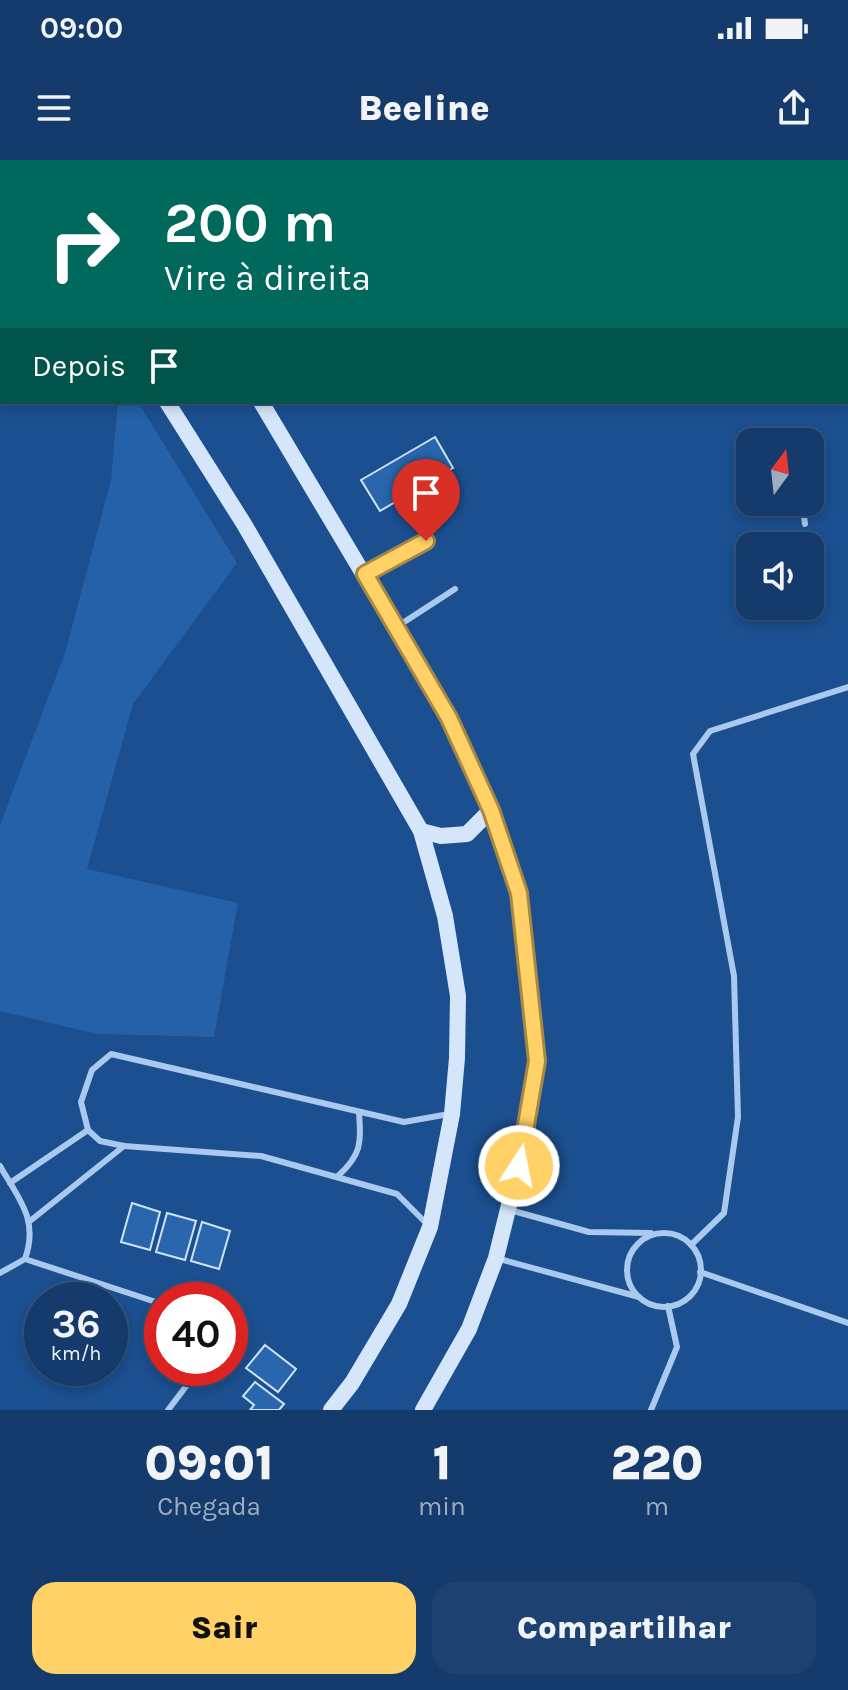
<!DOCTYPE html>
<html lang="pt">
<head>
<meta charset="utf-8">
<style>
	:root { --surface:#143b6b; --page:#1d4271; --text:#f1f3f6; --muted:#9dadc1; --line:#33557e; --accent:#ffd166 }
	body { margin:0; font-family:Karla,sans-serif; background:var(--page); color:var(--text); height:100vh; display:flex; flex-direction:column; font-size:30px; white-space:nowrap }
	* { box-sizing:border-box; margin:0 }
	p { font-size:26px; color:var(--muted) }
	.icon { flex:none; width:44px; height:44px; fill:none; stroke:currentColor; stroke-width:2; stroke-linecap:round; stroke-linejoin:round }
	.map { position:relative; height:1250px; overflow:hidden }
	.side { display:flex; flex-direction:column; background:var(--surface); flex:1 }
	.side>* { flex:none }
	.banner { position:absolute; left:0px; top:0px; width:848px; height:244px; box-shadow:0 4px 12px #0003,0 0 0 2px var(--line); background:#00695c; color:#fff; overflow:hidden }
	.needle { width:52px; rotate:15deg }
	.buttons { position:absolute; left:736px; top:268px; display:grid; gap:16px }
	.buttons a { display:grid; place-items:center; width:88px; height:88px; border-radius:16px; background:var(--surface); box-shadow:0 4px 12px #0003,0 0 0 2px var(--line); font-size:40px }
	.speed { position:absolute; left:24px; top:1122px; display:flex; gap:16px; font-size:40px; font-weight:700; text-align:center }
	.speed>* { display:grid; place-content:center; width:104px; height:104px; border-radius:50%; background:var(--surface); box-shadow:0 4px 12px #0003,0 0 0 2px var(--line); line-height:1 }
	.speed small { font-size:20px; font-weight:400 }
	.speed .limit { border:12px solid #d22; background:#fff; color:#111 }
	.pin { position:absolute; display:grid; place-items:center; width:68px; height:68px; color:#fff; margin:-82px -34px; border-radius:50% 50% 50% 0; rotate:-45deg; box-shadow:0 0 8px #0007 }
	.pin .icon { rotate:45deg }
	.me { position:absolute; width:88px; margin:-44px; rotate:11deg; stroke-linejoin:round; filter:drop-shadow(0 0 6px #0008) }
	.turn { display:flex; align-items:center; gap:28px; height:168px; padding:0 32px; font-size:36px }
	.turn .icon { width:104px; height:104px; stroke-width:2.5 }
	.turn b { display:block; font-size:56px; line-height:68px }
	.then { display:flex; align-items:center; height:76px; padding:0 32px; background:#0003; gap:16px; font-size:30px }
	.eta { display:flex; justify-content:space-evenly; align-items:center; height:136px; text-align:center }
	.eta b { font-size:48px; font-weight:800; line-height:56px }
	.cta { display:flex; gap:16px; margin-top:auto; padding:16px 32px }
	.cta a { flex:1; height:92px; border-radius:24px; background:var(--accent); color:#111; font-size:32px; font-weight:800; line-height:92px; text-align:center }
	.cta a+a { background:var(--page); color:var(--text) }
	.status { display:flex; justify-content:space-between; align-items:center; height:56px; padding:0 40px; background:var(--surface); direction:ltr }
	.status svg { height:22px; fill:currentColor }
	header { display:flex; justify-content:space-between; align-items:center; height:104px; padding:0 32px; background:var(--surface); font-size:36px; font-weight:800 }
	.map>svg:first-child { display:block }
	.green { fill:#2461a8 }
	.building { fill:#2a66ad; stroke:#cfe3fa; stroke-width:2 }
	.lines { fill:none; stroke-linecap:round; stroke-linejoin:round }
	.lane { stroke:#a9c9ee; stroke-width:6 }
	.street { stroke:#a9c9ee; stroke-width:8 }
	.secondary { stroke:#d6e6fa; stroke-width:16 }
	.route-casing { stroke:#a68842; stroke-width:20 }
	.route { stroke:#ffd166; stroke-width:14 }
</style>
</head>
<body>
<div class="status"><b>09:00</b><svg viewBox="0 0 49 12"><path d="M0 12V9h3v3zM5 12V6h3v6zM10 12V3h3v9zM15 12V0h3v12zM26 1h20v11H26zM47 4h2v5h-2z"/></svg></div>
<header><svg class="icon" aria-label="menu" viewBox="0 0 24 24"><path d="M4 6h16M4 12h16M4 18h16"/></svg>Beeline<svg class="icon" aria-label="share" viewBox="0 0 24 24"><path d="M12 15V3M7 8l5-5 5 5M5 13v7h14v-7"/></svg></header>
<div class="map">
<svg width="848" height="1250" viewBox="0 0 848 1250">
	<rect width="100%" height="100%" fill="#1b4f8f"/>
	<path class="green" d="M118 242H138L237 403 133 544 87 709 238 743 214 877 97 874 0 851V665L65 493 111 320Z"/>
	<g class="building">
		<path d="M435 277 453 308 380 351 361 320Z"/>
		<path d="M132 1043 160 1052 150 1090 121 1082Z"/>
		<path d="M167 1053 196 1061 185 1100 156 1092Z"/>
		<path d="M202 1062 230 1071 219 1109 191 1101Z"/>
		<path d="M265 1185 296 1209 278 1232 246 1208Z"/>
		<path d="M255 1222 284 1244 279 1250H250L254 1245 243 1236Z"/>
	</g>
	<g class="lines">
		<g class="lane">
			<path d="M802 342 805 364"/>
			<path d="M366 414 426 381"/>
			<path d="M398 466 455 429"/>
			<path d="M0 1006C19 1039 39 1060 25 1099L0 1113"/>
			<path d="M338 1016C362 994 361 983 359 952"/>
			<path d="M10 1023 88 970"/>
			<path d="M510 1050 589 1072 651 1073"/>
			<path d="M30 1061 124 986"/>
			<path d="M427 1064 397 1034 261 996 124 986 100 981 88 970 81 942 92 910 111 894 404 962 449 954"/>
			<circle cx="664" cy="1110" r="37"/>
			<path d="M691 1085 724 1053 738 957 734 816 693 594 710 571 848 527"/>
			<path d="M496 1098 639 1137"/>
			<path d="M25 1099 162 1144"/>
			<path d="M700 1112 848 1163"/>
			<path d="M168 1250 200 1208"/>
			<path d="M651 1250 677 1187 668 1146"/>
		</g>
		<path class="street" d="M92 0 93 2"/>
		<g class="secondary">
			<path d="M39 0 41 2"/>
			<path d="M0 77 2 79"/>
			<path d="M167 242 244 364 421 671 445 756 458 836 457 898 452 954 430 1067 399 1144 352 1223 331 1250"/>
			<path d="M261 242 449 558 491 650 519 733 537 901 524 984 496 1098 469 1169 423 1250"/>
			<path d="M421 671 441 676 467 674 491 650"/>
		</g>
	</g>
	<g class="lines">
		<g class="route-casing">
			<path id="route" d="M426 381 365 414 449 558 491 650 519 733 537 901 519 1006"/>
		</g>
		<use href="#route" class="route"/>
	</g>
</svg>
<div class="buttons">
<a><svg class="needle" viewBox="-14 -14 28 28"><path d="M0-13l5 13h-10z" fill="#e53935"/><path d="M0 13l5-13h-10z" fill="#9dadc1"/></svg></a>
<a><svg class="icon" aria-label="sound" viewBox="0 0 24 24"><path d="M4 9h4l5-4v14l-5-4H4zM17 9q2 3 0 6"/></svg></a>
</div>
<div class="speed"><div>36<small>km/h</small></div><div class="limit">40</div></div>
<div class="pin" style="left:426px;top:381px;background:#d93025"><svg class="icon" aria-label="arrive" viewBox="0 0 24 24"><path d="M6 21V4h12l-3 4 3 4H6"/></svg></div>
<svg class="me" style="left:519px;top:1006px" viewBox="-20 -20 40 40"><circle r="17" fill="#ffd166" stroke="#fff" stroke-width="3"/><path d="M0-11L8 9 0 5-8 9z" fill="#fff"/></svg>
<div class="banner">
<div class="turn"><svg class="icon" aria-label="right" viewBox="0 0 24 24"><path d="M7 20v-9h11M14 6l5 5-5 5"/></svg><div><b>200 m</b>Vire à direita</div></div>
<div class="then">Depois<svg class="icon" aria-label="arrive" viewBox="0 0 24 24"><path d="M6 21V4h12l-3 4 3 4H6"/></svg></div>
</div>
</div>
<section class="side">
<div class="eta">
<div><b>09:01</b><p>Chegada</p></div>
<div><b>1</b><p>min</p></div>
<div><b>220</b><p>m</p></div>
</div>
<div class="cta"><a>Sair</a><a>Compartilhar</a></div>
</section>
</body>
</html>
